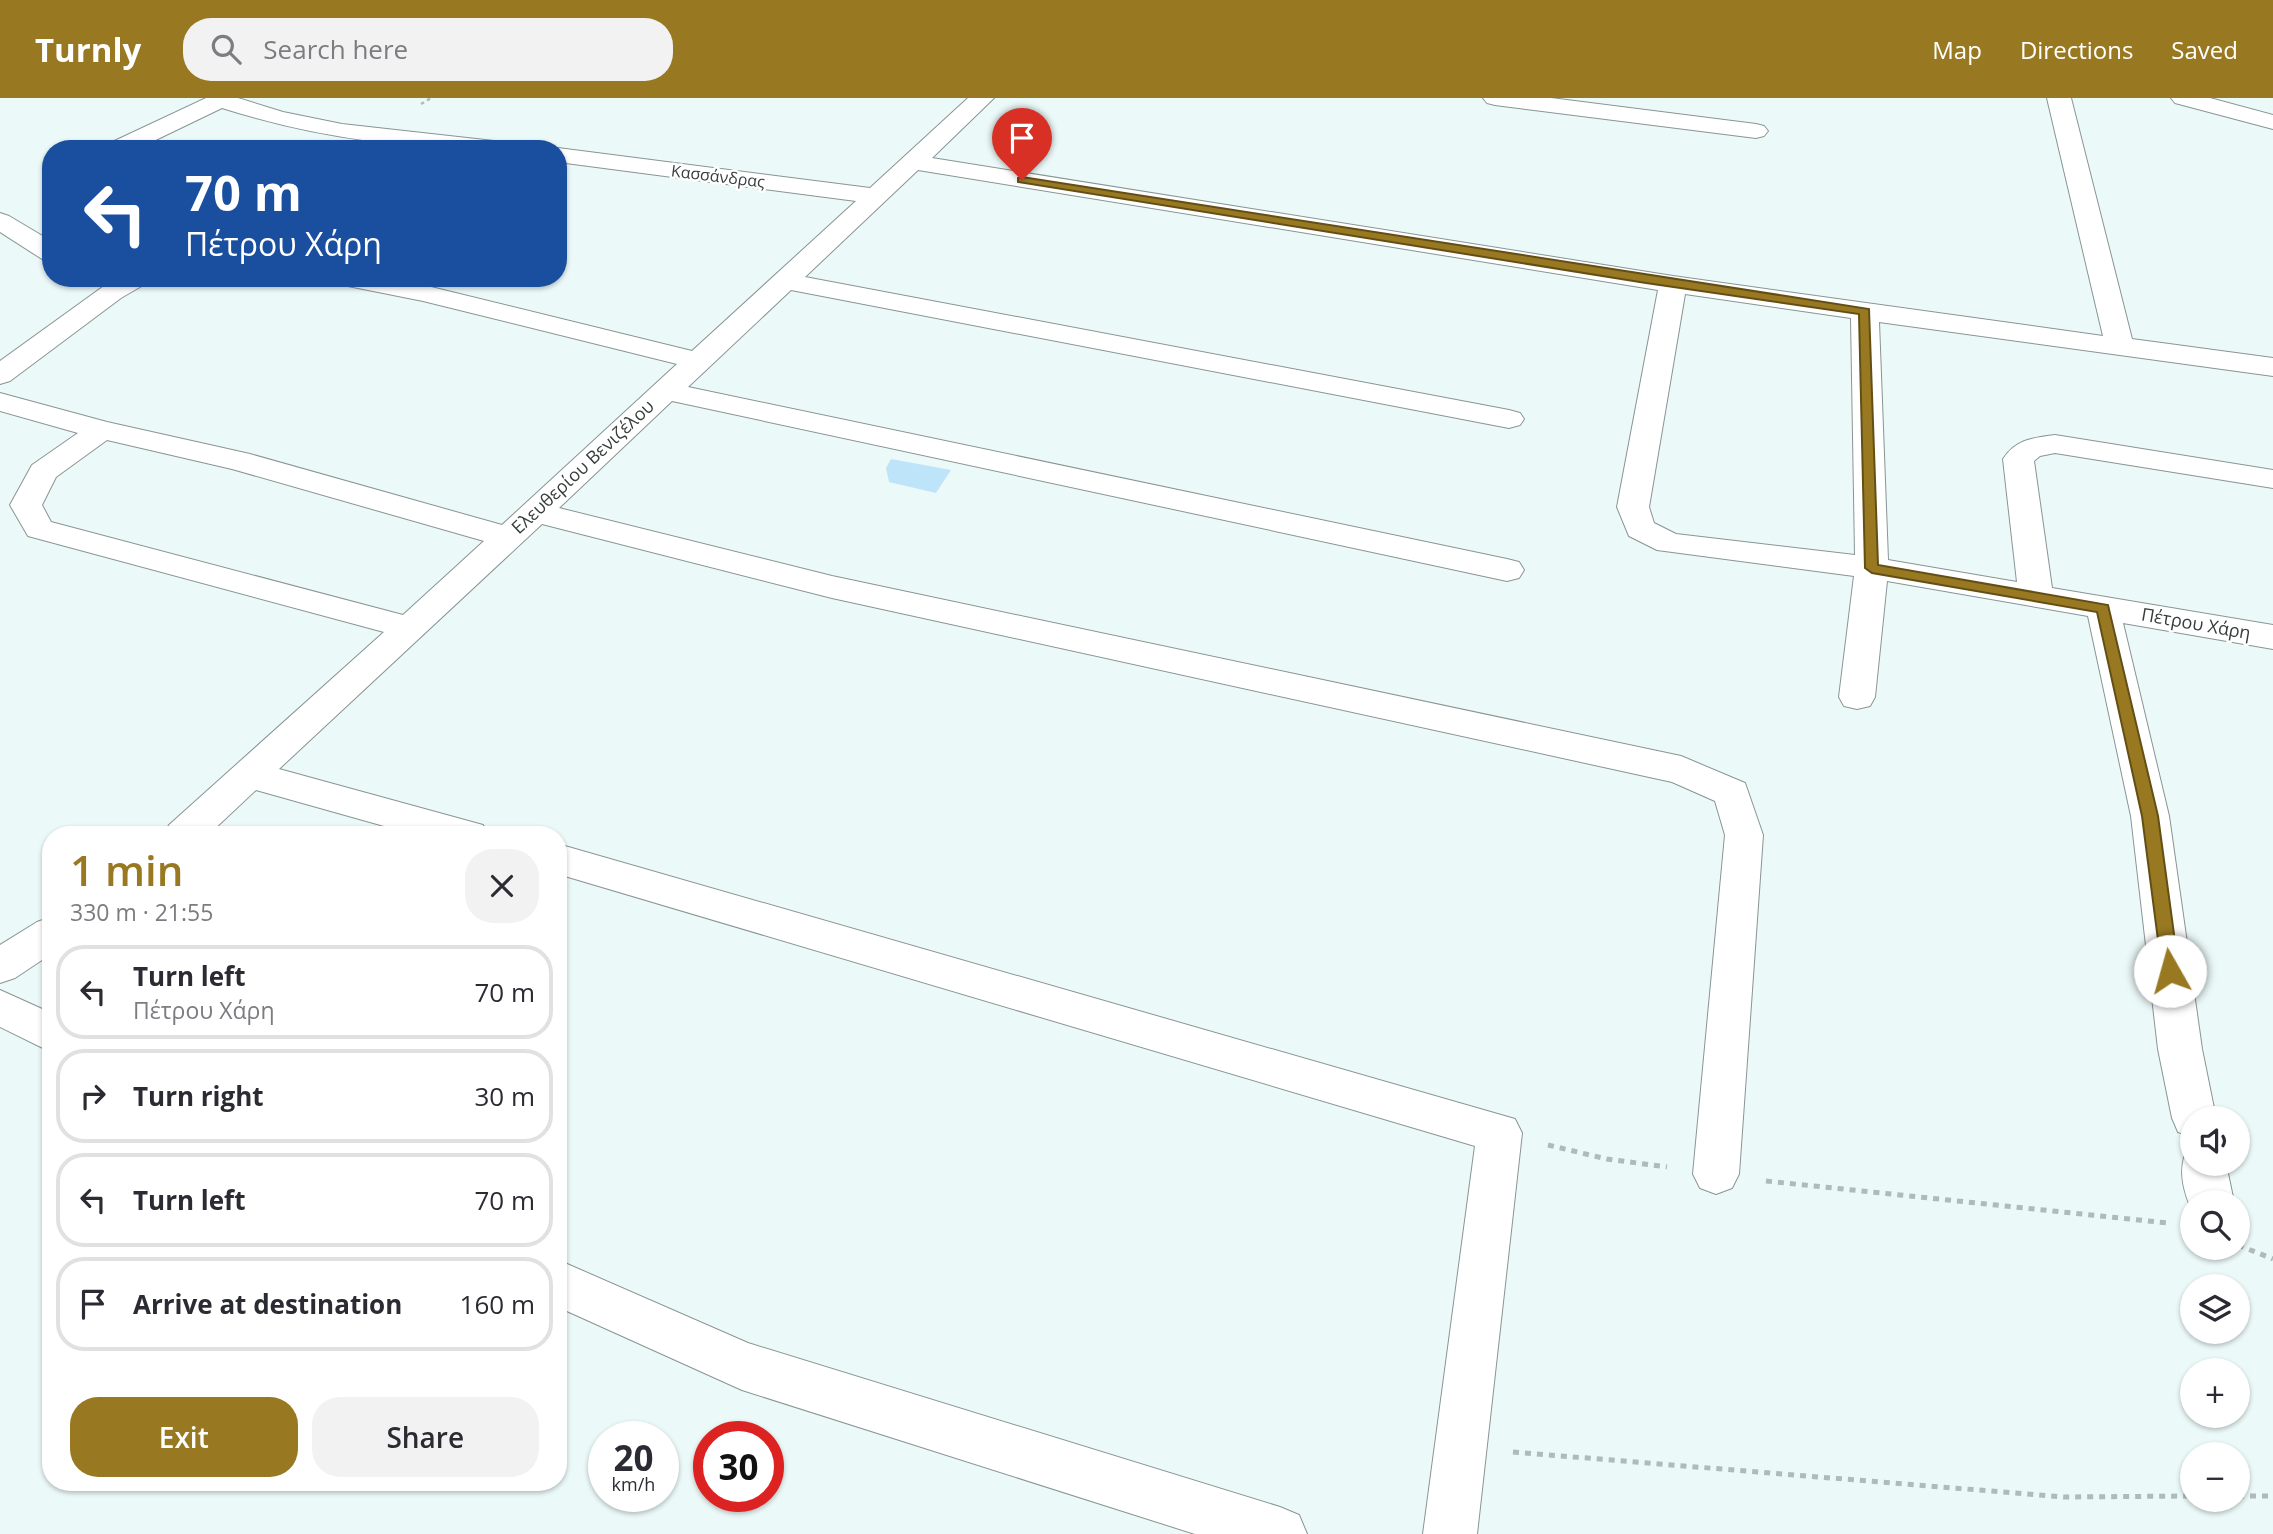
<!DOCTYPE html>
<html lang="en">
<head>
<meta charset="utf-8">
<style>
	:root { --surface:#fff; --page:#f2f2f3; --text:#2b2b33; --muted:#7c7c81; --line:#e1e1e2; --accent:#987922 }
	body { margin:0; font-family:"Open Sans",sans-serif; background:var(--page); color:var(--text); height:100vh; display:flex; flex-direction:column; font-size:26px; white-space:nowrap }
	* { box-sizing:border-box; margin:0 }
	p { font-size:23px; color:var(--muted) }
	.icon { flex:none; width:38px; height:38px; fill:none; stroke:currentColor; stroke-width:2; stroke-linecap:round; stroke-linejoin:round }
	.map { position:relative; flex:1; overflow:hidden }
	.panel { position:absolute; left:42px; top:728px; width:525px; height:665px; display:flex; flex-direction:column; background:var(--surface); border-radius:28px; box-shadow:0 2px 5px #0004 }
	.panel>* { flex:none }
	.top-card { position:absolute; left:42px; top:42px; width:525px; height:147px; border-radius:28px; box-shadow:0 2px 5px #0004; background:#1a4fa0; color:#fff; overflow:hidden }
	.buttons { position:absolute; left:2180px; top:1008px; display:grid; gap:14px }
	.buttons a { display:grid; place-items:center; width:70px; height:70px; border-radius:50%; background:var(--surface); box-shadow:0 2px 5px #0004; font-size:35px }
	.speed { position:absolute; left:588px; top:1323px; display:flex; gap:14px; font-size:35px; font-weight:700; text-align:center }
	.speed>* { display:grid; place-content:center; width:91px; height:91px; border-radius:50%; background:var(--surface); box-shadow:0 2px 5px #0004; line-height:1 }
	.speed small { font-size:18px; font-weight:400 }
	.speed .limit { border:10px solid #d22; background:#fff; color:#111 }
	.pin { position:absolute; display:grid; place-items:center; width:60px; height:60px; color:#fff; margin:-72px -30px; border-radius:50% 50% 50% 0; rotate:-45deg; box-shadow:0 0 7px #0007 }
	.pin .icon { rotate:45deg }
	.me { position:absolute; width:77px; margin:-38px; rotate:353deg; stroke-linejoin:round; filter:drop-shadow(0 0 5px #0008) }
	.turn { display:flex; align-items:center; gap:24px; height:147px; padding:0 28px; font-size:32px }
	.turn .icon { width:91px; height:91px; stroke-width:2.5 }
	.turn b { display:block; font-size:49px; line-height:60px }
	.round { display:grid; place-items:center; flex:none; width:74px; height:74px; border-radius:28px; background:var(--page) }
	.overview { display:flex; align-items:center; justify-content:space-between; height:119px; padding:0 28px }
	h1 { font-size:42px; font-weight:600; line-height:52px; color:var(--accent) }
	.button { display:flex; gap:14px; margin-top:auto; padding:14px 28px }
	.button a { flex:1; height:80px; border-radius:28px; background:var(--accent); color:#fff; font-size:28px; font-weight:600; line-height:80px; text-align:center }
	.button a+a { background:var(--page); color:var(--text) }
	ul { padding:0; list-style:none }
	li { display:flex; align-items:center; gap:21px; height:94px; margin:0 14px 10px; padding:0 14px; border:4px solid var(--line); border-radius:28px }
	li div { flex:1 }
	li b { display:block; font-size:26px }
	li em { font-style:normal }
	header { display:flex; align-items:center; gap:42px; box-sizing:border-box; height:98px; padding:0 35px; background:var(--accent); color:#fff }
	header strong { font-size:33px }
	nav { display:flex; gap:38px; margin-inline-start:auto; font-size:24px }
	.search { width:490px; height:63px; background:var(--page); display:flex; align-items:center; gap:18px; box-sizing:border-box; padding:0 24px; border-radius:28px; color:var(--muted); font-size:26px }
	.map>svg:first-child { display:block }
	.water { fill:#bee4fa }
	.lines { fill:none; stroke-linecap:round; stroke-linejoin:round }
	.minor-casing { stroke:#899594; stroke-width:2 }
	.path-far1 { stroke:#afbab9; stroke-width:2.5; stroke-dasharray:3.5 3.5; stroke-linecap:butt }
	.path { stroke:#afbab9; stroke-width:5; stroke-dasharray:6 6; stroke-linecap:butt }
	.minor { fill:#fff; fill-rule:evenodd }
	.route { fill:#987922; stroke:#634f16; stroke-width:2 }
	.labels { text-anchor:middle; stroke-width:5; stroke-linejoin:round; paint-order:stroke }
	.far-street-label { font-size:16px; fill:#373c3c; stroke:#fff }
	.street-label { font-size:18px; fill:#373c3c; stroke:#fff }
</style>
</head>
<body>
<header>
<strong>Turnly</strong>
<div class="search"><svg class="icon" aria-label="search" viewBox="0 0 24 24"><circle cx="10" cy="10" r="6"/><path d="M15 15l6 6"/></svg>Search here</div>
<nav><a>Map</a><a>Directions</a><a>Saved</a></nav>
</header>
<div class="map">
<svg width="2273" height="1436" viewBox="0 0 2273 1436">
	<rect width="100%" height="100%" fill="#ebf9f8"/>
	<path class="water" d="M891 361 951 372 936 395 889 384 886 370Z"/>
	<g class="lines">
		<g class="minor-casing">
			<g id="minor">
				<path d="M206 0H238L283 14 342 26 503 44 512 46 515 51C410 51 323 42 222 10L137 51H105L108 46Z"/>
				<path d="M968 0H994L932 60 1673 178 2103 238 2047 0H2071L2132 241 2273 260V278L1879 224 1888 462 2017 484 2003 361C2016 341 2033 340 2055 337L2273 372V390L2055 355 2040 358 2034 363 2052 490 2273 527V551L2123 525 2169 718 2202 951 2216 1020H2193V1039L2178 1034 2172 1020 2158 951 2131 718 2088 518 1887 483 1875 599 1870 608 1857 611 1844 608 1839 599 1854 478 1657 452 1629 438 1617 409 1658 192 918 72 805 179 1509 312 1520 315 1524 321 1520 327 1509 330 791 192 688 289 1507 461 1519 464 1524 472 1519 480 1507 483 672 303 559 410 832 478 1681 658 1745 685 1763 737 1739 1076 1732 1090 1716 1096 1700 1090 1693 1076 1725 737 1715 703 1672 684 832 500 542 426 279 671 483 727 488 737H416L256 692 208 737H164L169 727 384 534 28 438 10 407 32 367 78 335 0 313V295L107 324 250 356 502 427 677 266 423 203 338 186 335 180H390L423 187 692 253 856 103 558 64V51H554L558 50 870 90ZM1685 196 1851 220 1855 457 1676 436 1654 425 1649 409ZM107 342 232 371 484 443 403 517 51 424 42 407 56 379Z"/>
				<path d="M1483 0H1551L1756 26 1764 28 1768 33 1764 38 1756 40 1495 7 1487 5Z"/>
				<path d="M2171 0H2210L2273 17V31L2175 5Z"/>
				<path d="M0 115 9 118 51 143V163L42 161 0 134Z"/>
				<path d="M115 180H148L145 186 121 200 10 283 0 286V263Z"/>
				<path d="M558 746 1515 1021 1522 1035 1477 1436H1423L1475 1048 558 776Z"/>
				<path d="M51 819V856L15 880 0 885V847L37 824Z"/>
				<path d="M0 892 51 915V954L0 929Z"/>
				<path d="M2193 1049V1066H2226L2234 1104H2193V1115C2184 1095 2177 1072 2187 1052Z"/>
				<path d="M558 1162 748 1245 1280 1409 1299 1417 1307 1436H1195L742 1292 558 1209Z"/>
			</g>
		</g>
		<path class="path-far1" d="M421 6 431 0"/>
		<g class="path">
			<path d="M1548 1047 1607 1061 1667 1069"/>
			<path d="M1766 1083 2168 1125"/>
			<path d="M2238 1147 2273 1161"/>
			<path d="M1513 1354 2064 1399 2193 1398"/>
			<path d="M2238 1398H2273"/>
		</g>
		<use href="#minor" class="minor"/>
	</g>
	<path class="route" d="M1022 79 1869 211 1878 467 2108 507 2158 718 2179 873 2176 878H2164L2162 873 2142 718 2097 514 1872 475 1865 470 1859 216 1646 185 1018 84V80Z"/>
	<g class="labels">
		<g class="far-street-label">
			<text transform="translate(718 78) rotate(7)" y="6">Κασσάνδρας</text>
		</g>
		<g class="street-label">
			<text transform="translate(583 369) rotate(-43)" y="6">Ελευθερίου Βενιζέλου</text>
			<text transform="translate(2196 526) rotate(10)" y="6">Πέτρου Χάρη</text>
		</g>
	</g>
</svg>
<div class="buttons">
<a><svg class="icon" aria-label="sound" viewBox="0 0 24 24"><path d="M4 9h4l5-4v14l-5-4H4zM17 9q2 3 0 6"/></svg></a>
<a><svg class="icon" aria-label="search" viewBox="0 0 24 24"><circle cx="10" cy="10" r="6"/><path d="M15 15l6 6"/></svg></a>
<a><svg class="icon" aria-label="layers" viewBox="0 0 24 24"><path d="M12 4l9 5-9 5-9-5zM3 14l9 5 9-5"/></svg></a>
<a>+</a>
<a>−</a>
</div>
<div class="speed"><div>20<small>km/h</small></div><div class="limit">30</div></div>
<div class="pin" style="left:1022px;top:82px;background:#d93025"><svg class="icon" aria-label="arrive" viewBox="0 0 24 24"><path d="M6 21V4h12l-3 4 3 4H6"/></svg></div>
<svg class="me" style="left:2170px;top:873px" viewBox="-20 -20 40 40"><circle r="19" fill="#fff"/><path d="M0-13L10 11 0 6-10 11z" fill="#987922"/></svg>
<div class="top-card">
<div class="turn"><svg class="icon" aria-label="left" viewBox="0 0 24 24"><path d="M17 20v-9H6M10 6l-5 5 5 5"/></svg><div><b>70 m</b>Πέτρου Χάρη</div></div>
</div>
<section class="panel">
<div class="overview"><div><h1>1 min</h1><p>330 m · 21:55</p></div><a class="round"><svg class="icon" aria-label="close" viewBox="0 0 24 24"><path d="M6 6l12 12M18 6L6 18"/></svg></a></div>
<ul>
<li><svg class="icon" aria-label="left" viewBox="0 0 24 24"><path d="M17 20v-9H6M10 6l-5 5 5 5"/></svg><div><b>Turn left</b><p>Πέτρου Χάρη</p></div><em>70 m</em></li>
<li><svg class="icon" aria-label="right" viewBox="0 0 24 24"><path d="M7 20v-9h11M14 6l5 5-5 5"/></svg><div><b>Turn right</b></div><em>30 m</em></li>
<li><svg class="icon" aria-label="left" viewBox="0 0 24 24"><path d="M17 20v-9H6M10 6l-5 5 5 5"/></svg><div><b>Turn left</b></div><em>70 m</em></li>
<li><svg class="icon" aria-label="arrive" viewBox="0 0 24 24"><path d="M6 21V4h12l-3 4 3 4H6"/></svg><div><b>Arrive at destination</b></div><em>160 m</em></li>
</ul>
<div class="button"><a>Exit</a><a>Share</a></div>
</section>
</div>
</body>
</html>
